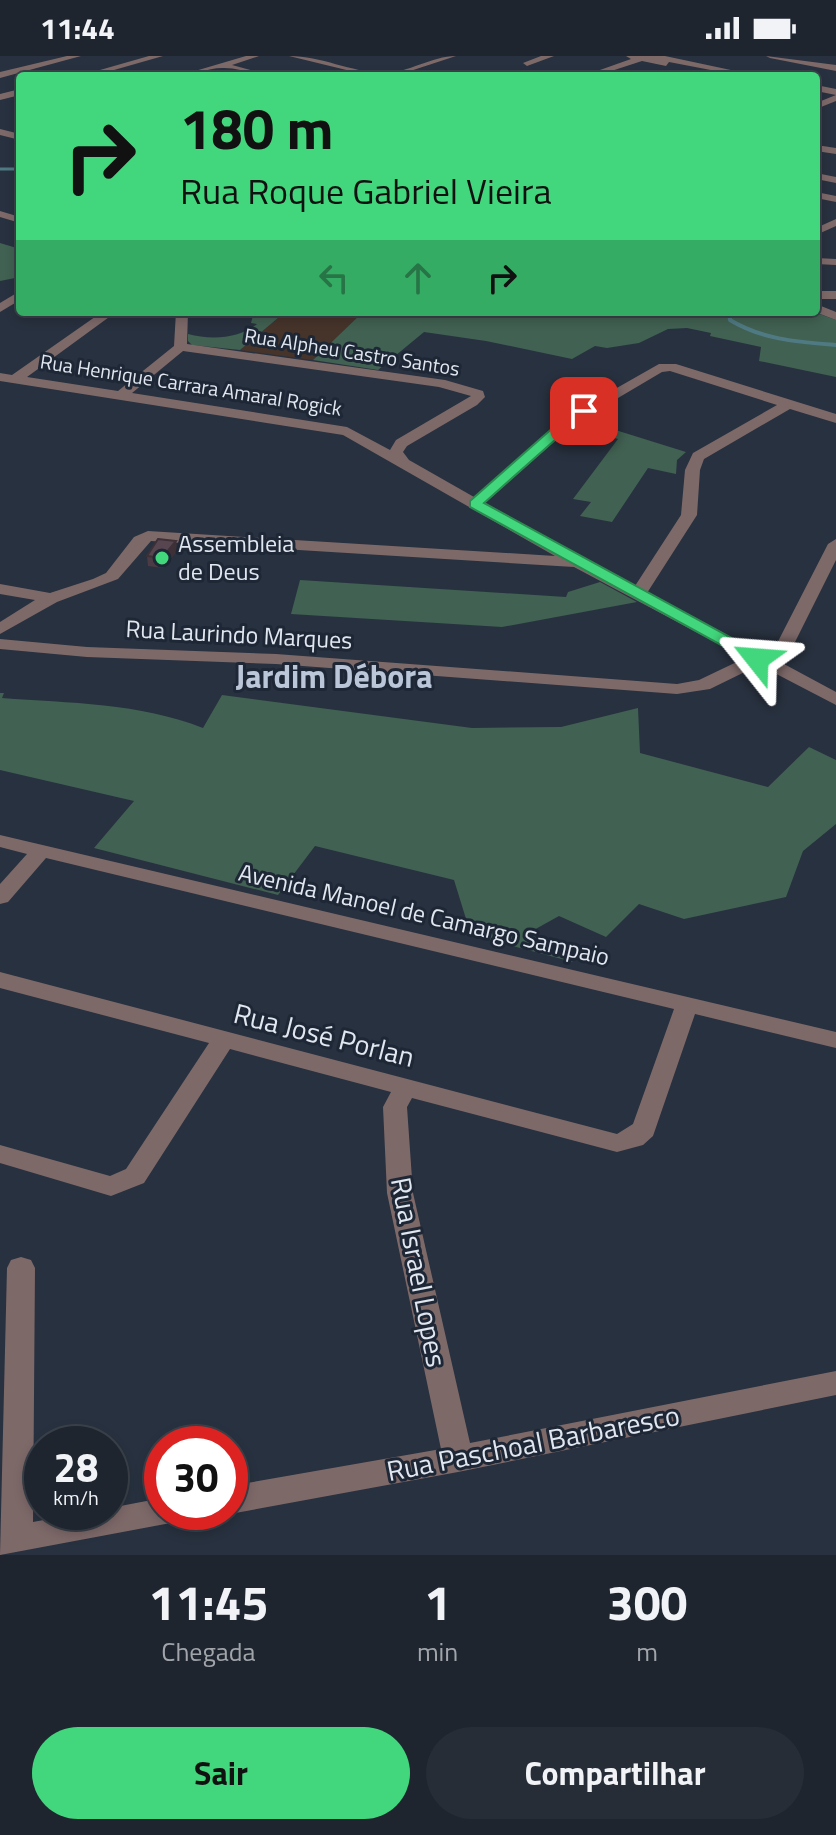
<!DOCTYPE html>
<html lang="pt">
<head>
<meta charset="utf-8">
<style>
	:root { --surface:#1e252f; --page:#262d37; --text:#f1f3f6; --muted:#a1a5aa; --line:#3c424b; --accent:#42d77c }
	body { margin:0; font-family:"Titillium Web",sans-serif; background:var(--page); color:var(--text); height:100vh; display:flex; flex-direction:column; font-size:30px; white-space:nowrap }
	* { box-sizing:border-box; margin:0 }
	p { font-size:26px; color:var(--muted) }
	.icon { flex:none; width:44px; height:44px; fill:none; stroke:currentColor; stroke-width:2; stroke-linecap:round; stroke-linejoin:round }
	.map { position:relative; height:1499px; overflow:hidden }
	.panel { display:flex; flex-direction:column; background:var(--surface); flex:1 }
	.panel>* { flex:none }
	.hud { position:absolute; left:16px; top:16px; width:804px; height:244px; border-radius:8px; box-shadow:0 4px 12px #0003,0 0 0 2px var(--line); background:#42d77c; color:#111; overflow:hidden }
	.speed { position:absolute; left:24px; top:1370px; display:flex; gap:16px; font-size:40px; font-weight:700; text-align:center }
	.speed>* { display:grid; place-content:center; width:104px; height:104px; border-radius:50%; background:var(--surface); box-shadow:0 4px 12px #0003,0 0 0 2px var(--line); line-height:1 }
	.speed small { font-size:20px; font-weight:400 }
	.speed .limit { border:12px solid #d22; background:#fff; color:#111 }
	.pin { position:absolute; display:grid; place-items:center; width:68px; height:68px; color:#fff; margin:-34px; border-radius:16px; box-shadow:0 4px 12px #0006 }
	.me { position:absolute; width:88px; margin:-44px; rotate:298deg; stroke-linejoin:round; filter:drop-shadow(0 0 6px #0008) }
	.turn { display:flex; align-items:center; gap:28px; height:168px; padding:0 32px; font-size:36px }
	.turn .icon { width:104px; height:104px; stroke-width:2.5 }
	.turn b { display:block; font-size:56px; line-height:68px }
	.lanes { display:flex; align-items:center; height:76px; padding:0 32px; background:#0003; justify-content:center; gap:40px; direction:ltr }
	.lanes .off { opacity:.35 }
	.eta { display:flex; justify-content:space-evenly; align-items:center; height:136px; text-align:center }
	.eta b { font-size:48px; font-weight:700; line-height:56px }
	.action { display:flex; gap:16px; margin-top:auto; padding:16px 32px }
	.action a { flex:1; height:92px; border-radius:48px; background:var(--accent); color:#111; font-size:32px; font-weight:700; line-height:92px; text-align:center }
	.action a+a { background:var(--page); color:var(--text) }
	.status { display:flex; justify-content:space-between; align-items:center; height:56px; padding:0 40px; background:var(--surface); direction:ltr }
	.status svg { height:22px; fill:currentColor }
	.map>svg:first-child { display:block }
	.education { fill:#46342b }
	.green { fill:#416152 }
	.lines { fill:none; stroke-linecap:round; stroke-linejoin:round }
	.stream-far1 { stroke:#4f7a83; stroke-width:3 }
	.stream { stroke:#4f7a83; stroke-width:4 }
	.minor { fill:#7e6969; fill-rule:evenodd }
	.wall { fill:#4b3b44 }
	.shaded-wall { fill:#3d3037 }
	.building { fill:#57454f; stroke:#3d3037; stroke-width:2 }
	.route { fill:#42d77c; stroke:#2b8c51; stroke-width:2 }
	.poi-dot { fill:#42d77c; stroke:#1e2735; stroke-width:3 }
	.labels { text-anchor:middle; stroke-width:6; stroke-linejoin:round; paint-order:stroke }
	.far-street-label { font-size:20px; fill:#e1e7f0; stroke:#1e2735 }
	.poi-label { font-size:24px; fill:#e1e7f0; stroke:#1e2735; text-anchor:start }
	.street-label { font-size:24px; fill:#e1e7f0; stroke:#1e2735 }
	.near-street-label { font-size:28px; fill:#e1e7f0; stroke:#1e2735 }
	.district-label { font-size:32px; font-weight:bold; fill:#bbc6d9; stroke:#1e2735 }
</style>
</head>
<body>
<div class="status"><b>11:44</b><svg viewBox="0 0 49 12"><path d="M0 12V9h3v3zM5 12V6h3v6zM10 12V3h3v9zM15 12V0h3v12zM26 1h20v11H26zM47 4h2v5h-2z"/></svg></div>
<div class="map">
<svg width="836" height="1499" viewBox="0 0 836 1499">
	<rect width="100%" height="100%" fill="#28313f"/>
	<path class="education" d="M285 256H364L313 304 240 294Z"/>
	<g class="green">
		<path d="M0 187 20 193V221L0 225Z"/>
		<path d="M254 256H285L240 294 192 289 188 285V278C211 284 238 283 257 268L251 267Z"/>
		<path d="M363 256H814L836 264V321L759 305 761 291 710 280 711 277 687 272 668 273 639 287 607 292 595 290 572 303 486 285 424 276 378 314 313 304Z"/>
		<path d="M609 372 686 396 677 404 676 418 648 412 612 466 580 460 591 446 573 443 618 383 602 378Z"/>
		<path d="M300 524 566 541 568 536 600 526 637 546 502 571 291 558Z"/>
		<path d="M0 637H4L2 642C69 647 140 647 203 672L222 639 472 672 561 671 638 652 640 697 768 731 809 691 836 704V768L803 795 786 841 684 863 639 848 606 881 559 860 532 875 573 906 471 879 454 824 315 790 278 839 94 792 134 745 0 714Z"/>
	</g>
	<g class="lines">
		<path class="stream-far1" d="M0 113H20"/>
		<path class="stream" d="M729 256 730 264C763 284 799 286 836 289"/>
		<g class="minor">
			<path d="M67 0H81L0 22V16Z"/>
			<path d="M149 0H163L93 20H79Z"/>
			<path d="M246 0H259L232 9 273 20C256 20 239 11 222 12 207 12 193 20 178 20Z"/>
			<path d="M289 0C321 0 351 16 382 17 407 18 431 0 456 0L395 20H371Z"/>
			<path d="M541 0H554L527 10 523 7Z"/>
			<path d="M626 0H665L759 20H742L669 6 666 10 642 5 596 20H583L631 3Z"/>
			<path d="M766 0 836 9V15L770 2Z"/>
			<path d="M816 29 836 33V39L816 35Z"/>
			<path d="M20 33V39L0 44V38Z"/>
			<path d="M836 39V45L816 53V47Z"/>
			<path d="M0 73 20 78V84L0 79Z"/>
			<path d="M816 89 836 92V98L816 95Z"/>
			<path d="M816 117 836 121V127L816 123Z"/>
			<path d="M816 136 836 140V146L816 142Z"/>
			<path d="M0 155 20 161V167L0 161Z"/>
			<path d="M836 163V170L816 179V172Z"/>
			<path d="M816 202 836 203V209L816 208Z"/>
			<path d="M20 235V244L0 256V247Z"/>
			<rect x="816" y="235" width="20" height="8"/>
			<path d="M816 248 836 256V264L815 256Z"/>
			<path d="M102 256H116L27 321 118 335 174 290 176 256H188L187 288 445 324 483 335 485 341 477 349 407 390 403 396 409 404 474 441 564 362 659 308H676L836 358V367L790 353 704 403 700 414 697 459 647 537 770 601 828 488 836 483V504L784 608 836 636V649L759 609 710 633 677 638 276 608 87 601 0 593V583L87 591 276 598 677 628 699 624 745 602 574 511 151 485 118 523 57 546 0 578V566L35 544 0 538V528L50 537 93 523 106 517 134 481 148 475 555 500 343 379 0 325V317L12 319ZM183 295 439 331 471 340 396 384 390 394 347 371 132 337ZM670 315 777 349 693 397 685 414 681 459 635 530 485 447 574 368 662 316Z"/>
			<path d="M0 779 836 976V992L695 958 653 1080 643 1089 617 1096 412 1042 407 1051 413 1137 470 1387 836 1315V1339L458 1416 230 1458 225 1456H230V1430L441 1393 387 1137 383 1051 391 1036 230 993 144 1127 111 1140 0 1107V1089L110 1120 126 1113 209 987 0 932V916L617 1078 633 1068 674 953 46 802 8 846 0 848V828L27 798 0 791Z"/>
			<path d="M21 1201 31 1204 35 1212 33 1466 86 1456H110V1452L162 1442V1456H180L176 1466 0 1499 7 1212 11 1204Z"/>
		</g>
	</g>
	<path class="wall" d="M177 495 163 512 148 510 147 500Z"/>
	<path class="shaded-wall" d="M176 485 177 495 163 512 162 502Z"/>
	<path class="building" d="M158 483 176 485 162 502 147 500Z"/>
	<path class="route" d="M584 351 588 353V358L573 368 484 447 763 599V606H752L470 451V445L564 362Z"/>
	<circle class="poi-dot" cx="162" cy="502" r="8"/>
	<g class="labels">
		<g class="far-street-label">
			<text transform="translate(352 296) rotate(9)" y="7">Rua Alpheu Castro Santos</text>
			<text transform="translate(191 329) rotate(9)" y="7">Rua Henrique Carrara Amaral Rogick</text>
		</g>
		<g class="poi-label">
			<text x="178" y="496">Assembleia<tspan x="178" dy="28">de Deus</tspan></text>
		</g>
		<g class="street-label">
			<text transform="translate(239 579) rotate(3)" y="8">Rua Laurindo Marques</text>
			<text transform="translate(424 859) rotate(13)" y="8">Avenida Manoel de Camargo Sampaio</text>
		</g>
		<g class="near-street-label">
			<text transform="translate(324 979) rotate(14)" y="10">Rua José Porlan</text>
			<text transform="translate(419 1216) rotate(79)" y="10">Rua Israel Lopes</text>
			<text transform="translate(533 1387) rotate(-11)" y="10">Rua Paschoal Barbaresco</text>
		</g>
		<g class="district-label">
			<text x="334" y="632">Jardim Débora</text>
		</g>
	</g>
</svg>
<div class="speed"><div>28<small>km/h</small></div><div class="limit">30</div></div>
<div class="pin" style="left:584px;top:355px;background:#d93025"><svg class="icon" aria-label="arrive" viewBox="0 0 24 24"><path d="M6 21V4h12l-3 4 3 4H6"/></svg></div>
<svg class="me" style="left:757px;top:603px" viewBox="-20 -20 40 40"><path d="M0-17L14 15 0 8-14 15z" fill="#42d77c" stroke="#fff" stroke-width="4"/></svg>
<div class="hud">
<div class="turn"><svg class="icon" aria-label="right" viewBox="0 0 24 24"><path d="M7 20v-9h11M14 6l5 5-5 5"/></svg><div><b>180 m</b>Rua Roque Gabriel Vieira</div></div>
<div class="lanes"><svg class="icon off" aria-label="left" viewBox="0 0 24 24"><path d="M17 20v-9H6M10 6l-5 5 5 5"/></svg><svg class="icon off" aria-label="ahead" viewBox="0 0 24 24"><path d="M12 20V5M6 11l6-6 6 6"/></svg><svg class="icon" aria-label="right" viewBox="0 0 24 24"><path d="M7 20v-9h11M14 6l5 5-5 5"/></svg></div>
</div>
</div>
<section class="panel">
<div class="eta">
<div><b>11:45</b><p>Chegada</p></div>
<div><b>1</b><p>min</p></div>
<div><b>300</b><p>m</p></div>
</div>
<div class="action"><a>Sair</a><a>Compartilhar</a></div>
</section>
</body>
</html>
